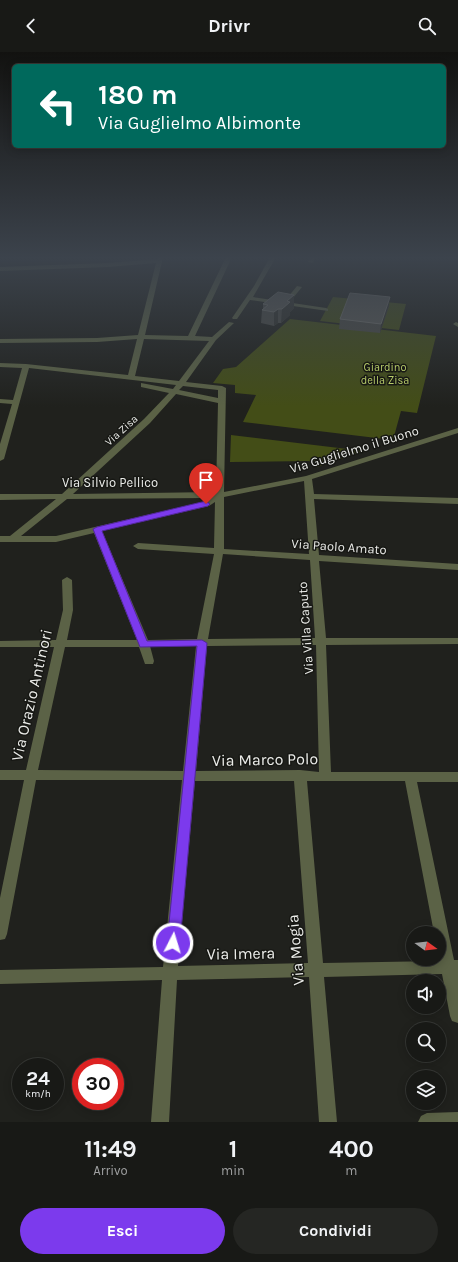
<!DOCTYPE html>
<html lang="it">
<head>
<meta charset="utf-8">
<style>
	:root { --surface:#181916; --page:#252623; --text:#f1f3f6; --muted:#9fa0a1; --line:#363835; --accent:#7c3aed }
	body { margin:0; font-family:Karla,sans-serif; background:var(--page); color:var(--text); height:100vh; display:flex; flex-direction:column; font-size:15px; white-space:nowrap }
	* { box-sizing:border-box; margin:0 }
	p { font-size:13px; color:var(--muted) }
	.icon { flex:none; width:22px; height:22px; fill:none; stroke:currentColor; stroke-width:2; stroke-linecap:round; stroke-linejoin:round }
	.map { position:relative; height:1070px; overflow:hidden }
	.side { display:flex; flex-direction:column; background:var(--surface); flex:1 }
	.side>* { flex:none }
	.hud { position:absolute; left:12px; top:12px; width:434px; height:84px; border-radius:6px; box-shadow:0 2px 10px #0003,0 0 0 1px var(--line); background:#00695c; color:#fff; overflow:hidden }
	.needle { width:26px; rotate:105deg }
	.controls { position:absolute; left:406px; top:874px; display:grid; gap:8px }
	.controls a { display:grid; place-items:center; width:40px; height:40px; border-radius:50%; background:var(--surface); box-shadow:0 2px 10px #0003,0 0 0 1px var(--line); font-size:20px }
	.speed { position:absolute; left:12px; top:1006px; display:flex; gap:8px; font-size:20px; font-weight:700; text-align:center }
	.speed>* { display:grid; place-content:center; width:52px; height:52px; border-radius:50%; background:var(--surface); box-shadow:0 2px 10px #0003,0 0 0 1px var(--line); line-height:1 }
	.speed small { font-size:10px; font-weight:400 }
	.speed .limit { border:6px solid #d22; background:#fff; color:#111 }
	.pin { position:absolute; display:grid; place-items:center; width:34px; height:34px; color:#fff; margin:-41px -17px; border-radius:50% 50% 50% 0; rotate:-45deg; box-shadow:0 0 4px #0007 }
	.pin .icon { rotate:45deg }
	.me { position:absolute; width:44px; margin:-22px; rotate:5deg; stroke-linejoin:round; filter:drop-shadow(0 0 3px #0008) }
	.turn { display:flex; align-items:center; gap:14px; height:84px; padding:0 20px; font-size:18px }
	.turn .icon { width:52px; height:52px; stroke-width:2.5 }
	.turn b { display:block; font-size:28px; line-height:34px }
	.eta { display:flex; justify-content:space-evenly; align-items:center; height:68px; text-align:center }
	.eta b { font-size:24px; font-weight:700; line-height:28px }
	.action { display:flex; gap:8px; margin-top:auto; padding:8px 20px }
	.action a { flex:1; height:46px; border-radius:24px; background:var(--accent); color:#fff; font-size:16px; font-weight:700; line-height:46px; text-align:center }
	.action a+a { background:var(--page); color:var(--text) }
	header { display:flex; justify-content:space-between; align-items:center; height:52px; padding:0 20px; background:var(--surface); font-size:18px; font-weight:700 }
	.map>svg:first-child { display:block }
	.green { fill:#434d17 }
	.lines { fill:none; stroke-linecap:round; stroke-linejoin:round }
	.minor { fill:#5b6246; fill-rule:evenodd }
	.wall { fill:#4a4b47 }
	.shaded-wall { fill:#32332f }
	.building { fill:#5b5c59; stroke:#72736f }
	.route { fill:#7c3aed; stroke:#51269a }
	.labels { text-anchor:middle; stroke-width:3; stroke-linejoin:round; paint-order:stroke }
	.far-park-label { font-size:11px; fill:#b7cb6a; stroke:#171814 }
	.far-street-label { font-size:11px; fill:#ebece9; stroke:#171814 }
	.street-label { font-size:13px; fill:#ebece9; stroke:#171814 }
	.near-street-label { font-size:16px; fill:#ebece9; stroke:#171814 }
</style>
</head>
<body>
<header><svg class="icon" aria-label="back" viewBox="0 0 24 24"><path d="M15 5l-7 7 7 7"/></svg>Drivr<svg class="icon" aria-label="search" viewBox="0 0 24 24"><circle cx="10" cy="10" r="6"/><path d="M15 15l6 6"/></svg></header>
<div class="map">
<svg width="458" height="1070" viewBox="0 0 458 1070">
	<rect width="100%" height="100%" fill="#20211d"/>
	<g class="green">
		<path d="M333 245 406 252 399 278 320 269Z"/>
		<path d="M290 267 436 284 417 361 401 359 393 388 243 370 256 343 235 341V333L213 331 223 317 236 315Z"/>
		<path d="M231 383 364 399 317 415 309 409 230 410Z"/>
	</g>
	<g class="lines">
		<g class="minor">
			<path d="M157 205H163L145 283 188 284 226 205H232L195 284 212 285 229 270 234 271 216 288 186 330 222 334 226 336 224 440 306 424 458 376V381L312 427 314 442 458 446V452L314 447 319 503 458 512V518L319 509 326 586H458V592L326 593 331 720H458V730H417L454 908H458V971L452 969 450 964 442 922 324 925 337 1070H319L309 925 177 928 169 1070H151L162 928 0 932V918L163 915 182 728H36L7 882 5 887 0 888V846L24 728H0V718H26L54 595H0V589L56 588 63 558 62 528 67 525 72 528 73 558 67 588H137L94 481 56 490H0V484H10L56 447 0 448V442H62L144 367 169 341 141 335V331L173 337 176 333 29 316 4 407 0 409V392L12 352 0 351V347L13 348 22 316 0 315V311L26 312 128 323 137 287 97 290 0 291V287L97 286 138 283 156 211 108 215 0 219V215L108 211 157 207ZM144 287 209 289 179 329 135 324ZM183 334 218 338V346L179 338ZM176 342 218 351 216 440 73 442 150 371ZM304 429 309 502 224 497V445ZM210 446 203 450 56 484H21L67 447ZM215 450 214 496 138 491 133 494 138 497 214 502 197 587 148 588 102 479 209 454ZM223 502 310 508 315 586 208 587ZM316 593 319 720 300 718 196 719 207 594ZM150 594H196L183 719 38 718 65 595H139L145 612H153L154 609ZM195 729H294L308 911 178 914ZM307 729H405L434 881H439V909L323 911Z"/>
			<path d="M270 205H276L253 245 326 256 328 257V259L250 248 237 267H233L232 266 254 234Z"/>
			<path d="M310 205H316L313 211 308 210Z"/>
			<path d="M297 234 302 235 293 246H289L288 245Z"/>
			<path d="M456 270 458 271V275L453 272Z"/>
			<path d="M458 1060V1070H418L421 1064 427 1061Z"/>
		</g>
	</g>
	<g class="wall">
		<path d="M294 243V256L290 260V263L281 271H278L274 274 261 271 262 258 263 257V252Z"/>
		<path d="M389 254 380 281 339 277 340 267Z"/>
	</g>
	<g class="shaded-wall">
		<path d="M294 243V256L290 260V263L281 271 282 257 287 249Z"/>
		<path d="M390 245 389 254 380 281 381 272Z"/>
		<path d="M278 257V271L274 274V260Z"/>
	</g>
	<g class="building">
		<path d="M278 240 294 243 287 249 290 250 282 257H278L274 260 262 258 268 253 263 252Z"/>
		<path d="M350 241 390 245 381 272 340 267Z"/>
	</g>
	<linearGradient id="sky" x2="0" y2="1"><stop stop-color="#121210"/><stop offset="0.58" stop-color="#3c434c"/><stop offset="1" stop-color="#3c434c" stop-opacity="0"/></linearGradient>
	<rect width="458" height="355" fill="url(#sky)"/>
	<path class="route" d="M206 449 210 452 208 454 102 479 147 589 202 588 207 591 180 891 178 895 173 897 168 895 167 891 197 594 140 595 93 477 97 475Z"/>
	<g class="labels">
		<g class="far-park-label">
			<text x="385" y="319">Giardino<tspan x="385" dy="13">della Zisa</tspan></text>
		</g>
		<g class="far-street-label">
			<text transform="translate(121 378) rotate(-42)" y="4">Via Zisa</text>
		</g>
		<g class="street-label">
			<text transform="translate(354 397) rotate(-17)" y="5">Via Guglielmo il Buono</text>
			<text x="110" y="435">Via Silvio Pellico</text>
			<text transform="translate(339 494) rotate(4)" y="5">Via Paolo Amato</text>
			<text transform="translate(305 576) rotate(-94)" y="5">Via Villa Caputo</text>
		</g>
		<g class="near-street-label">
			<text transform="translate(31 643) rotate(-77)" y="6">Via Orazio Antinori</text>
			<text transform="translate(265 707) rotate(-1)" y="6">Via Marco Polo</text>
			<text transform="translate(295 898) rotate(-95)" y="6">Via Mogia</text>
			<text transform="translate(241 901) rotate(-1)" y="6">Via Imera</text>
		</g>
	</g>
</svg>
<div class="controls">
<a><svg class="needle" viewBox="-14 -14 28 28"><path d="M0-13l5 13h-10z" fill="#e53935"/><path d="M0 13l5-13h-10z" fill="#9fa0a1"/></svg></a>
<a><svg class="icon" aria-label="sound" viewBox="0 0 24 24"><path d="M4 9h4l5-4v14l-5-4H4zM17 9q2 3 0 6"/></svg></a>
<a><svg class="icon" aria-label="search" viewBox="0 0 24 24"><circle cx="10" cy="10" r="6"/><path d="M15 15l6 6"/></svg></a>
<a><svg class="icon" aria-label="layers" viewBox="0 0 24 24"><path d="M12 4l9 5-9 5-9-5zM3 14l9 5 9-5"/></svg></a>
</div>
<div class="speed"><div>24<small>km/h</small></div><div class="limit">30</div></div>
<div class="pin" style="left:206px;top:452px;background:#d93025"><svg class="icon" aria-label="arrive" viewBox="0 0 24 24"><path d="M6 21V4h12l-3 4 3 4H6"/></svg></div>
<svg class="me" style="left:173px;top:891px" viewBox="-20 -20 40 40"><circle r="17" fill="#7c3aed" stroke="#fff" stroke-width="3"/><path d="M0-11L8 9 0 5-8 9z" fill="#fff"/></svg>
<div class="hud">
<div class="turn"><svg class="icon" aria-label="left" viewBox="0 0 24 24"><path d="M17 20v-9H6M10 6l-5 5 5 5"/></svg><div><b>180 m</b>Via Guglielmo Albimonte</div></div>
</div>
</div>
<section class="side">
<div class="eta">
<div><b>11:49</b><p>Arrivo</p></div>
<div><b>1</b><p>min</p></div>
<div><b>400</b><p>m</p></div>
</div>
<div class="action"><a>Esci</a><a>Condividi</a></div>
</section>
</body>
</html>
